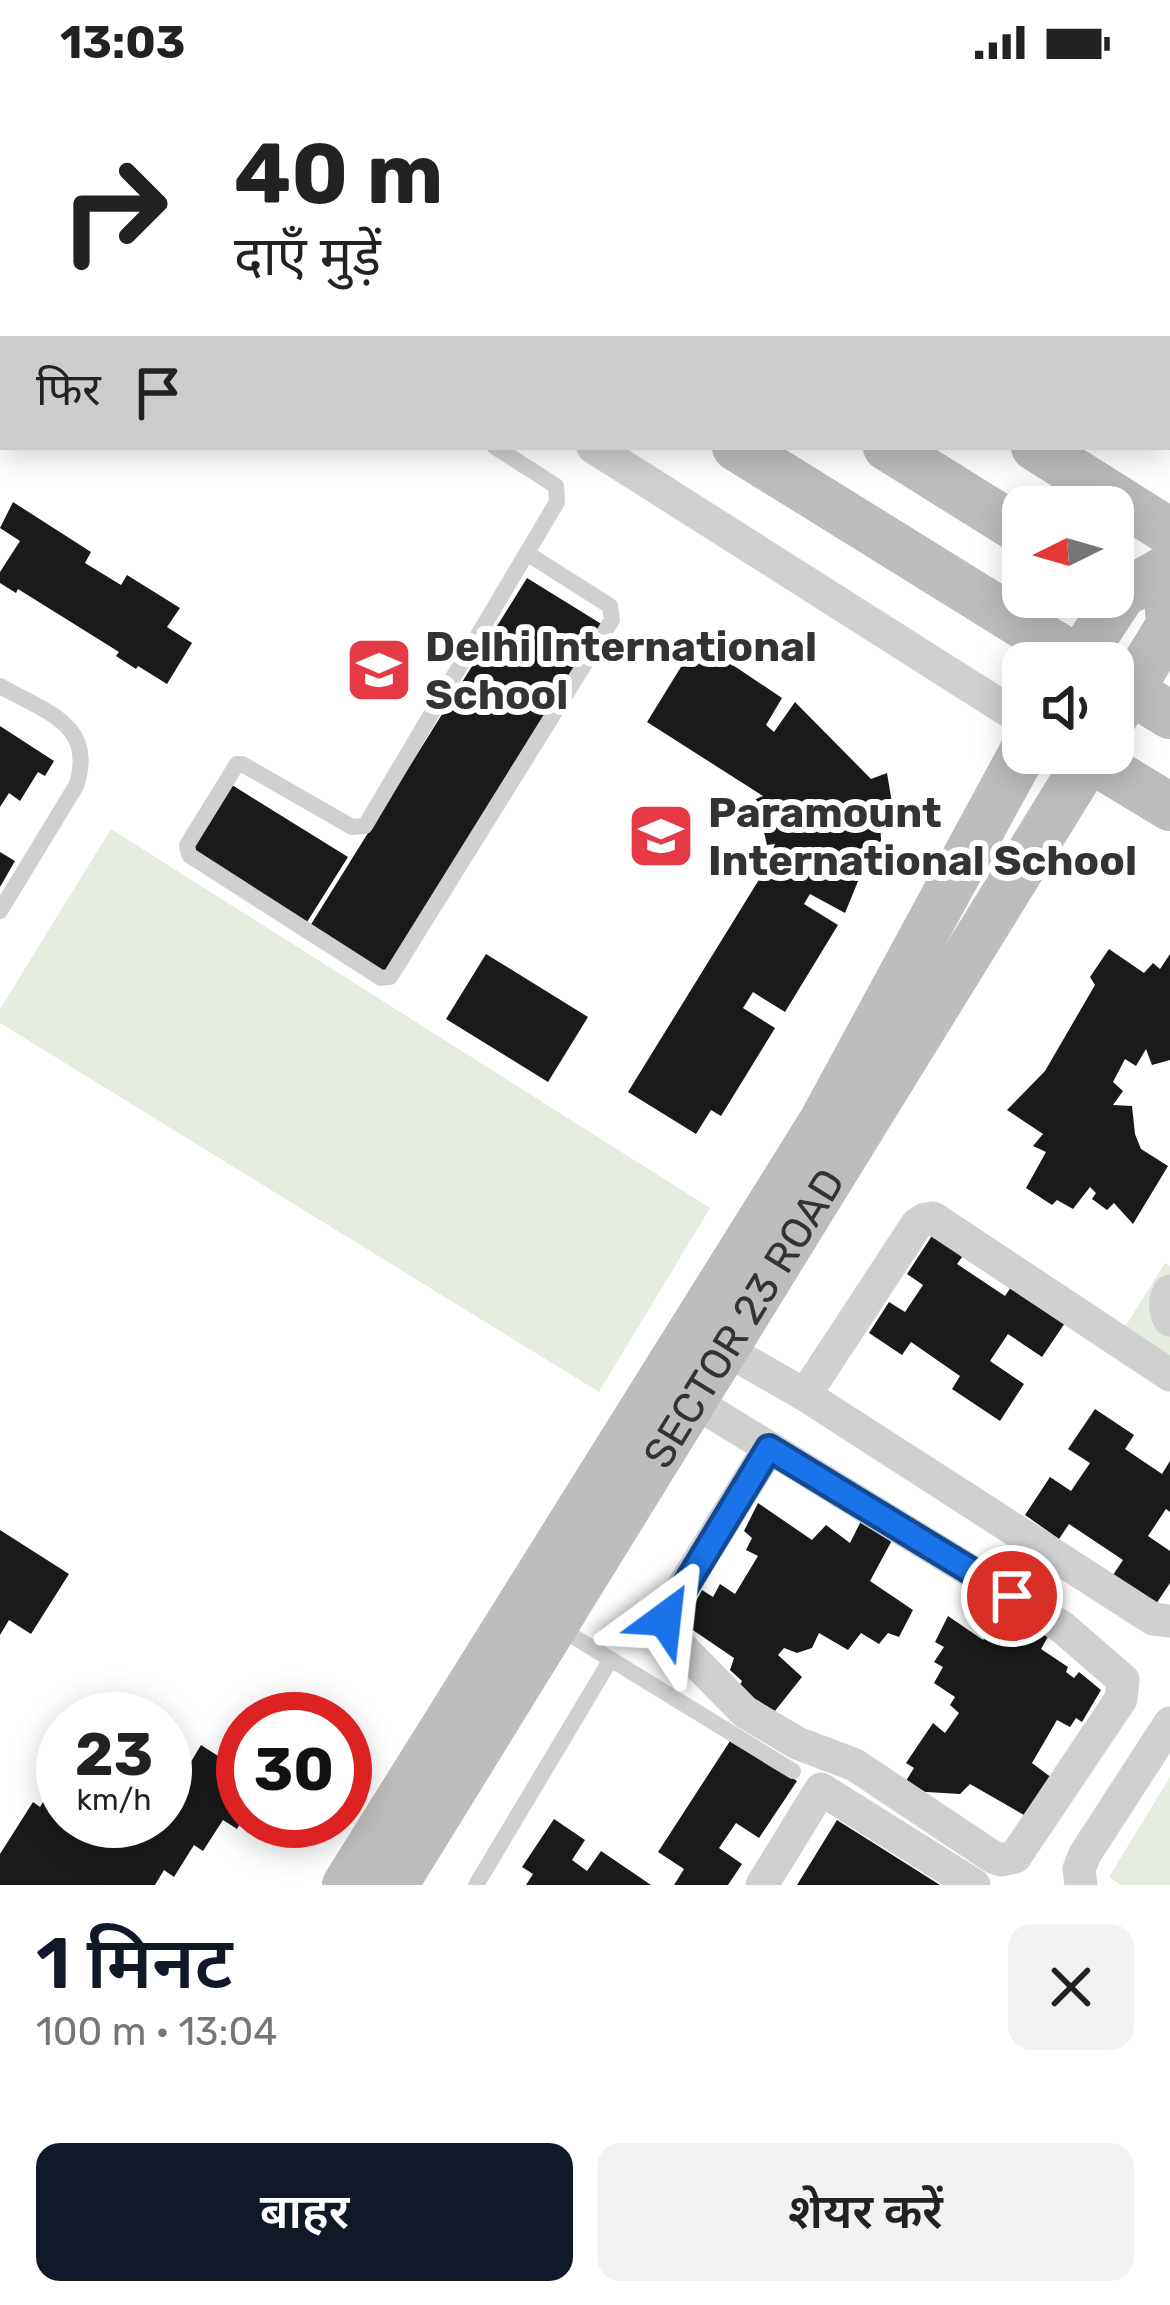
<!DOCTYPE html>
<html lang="hi">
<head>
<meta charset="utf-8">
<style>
	:root { --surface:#fff; --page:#f2f2f2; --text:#222; --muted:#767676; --accent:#111827 }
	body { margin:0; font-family:Rubik,"Noto Sans Devanagari",sans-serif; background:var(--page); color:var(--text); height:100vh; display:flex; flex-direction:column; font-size:45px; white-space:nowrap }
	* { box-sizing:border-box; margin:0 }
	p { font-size:39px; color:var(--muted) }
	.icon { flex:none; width:66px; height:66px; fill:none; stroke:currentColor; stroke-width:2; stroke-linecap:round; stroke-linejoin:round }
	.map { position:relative; height:1801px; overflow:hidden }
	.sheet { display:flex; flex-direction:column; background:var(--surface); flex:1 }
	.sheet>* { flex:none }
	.top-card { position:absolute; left:0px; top:0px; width:1170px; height:366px; box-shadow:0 6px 30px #0003; background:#fff; color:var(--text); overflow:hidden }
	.needle { width:78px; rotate:265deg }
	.buttons { position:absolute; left:1002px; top:402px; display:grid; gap:24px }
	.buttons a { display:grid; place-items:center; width:132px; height:132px; border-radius:24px; background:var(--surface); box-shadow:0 6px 30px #0003; font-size:60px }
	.speed { position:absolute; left:36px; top:1608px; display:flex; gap:24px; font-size:60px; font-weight:700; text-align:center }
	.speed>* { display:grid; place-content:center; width:156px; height:156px; border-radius:50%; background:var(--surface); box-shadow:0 6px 30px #0003; line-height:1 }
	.speed small { font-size:30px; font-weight:400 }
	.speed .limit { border:18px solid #d22; background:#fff; color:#111 }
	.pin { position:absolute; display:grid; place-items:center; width:102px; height:102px; color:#fff; margin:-51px; border:6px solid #fff; border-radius:50%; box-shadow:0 3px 12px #0007 }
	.me { position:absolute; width:132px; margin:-66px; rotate:30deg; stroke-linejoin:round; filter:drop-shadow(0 0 9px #0008) }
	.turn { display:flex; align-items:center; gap:42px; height:252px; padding:0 36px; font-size:54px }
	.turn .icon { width:156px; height:156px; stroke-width:2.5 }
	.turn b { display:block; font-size:84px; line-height:102px }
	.then { display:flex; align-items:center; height:114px; padding:0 36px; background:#0003; gap:24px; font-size:45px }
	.round { display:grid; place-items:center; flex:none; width:126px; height:126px; border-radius:24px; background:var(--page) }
	.head { display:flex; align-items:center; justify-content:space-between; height:204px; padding:0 36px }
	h1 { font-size:72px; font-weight:600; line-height:90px; color:var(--accent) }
	.button { display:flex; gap:24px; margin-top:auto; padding:24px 36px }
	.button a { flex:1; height:138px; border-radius:24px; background:var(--accent); color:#fff; font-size:48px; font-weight:600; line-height:138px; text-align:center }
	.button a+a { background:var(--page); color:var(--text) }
	.status { display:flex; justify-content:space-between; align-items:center; height:84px; padding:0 60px; background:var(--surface); direction:ltr }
	.status svg { height:33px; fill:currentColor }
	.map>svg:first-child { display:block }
	.green { fill:#e6ecdf }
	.building { fill:#1a1a1a }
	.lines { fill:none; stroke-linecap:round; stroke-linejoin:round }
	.lane { stroke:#d0d0d0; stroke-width:16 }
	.street { stroke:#d0d0d0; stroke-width:33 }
	.secondary { stroke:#bdbdbd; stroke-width:48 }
	.route-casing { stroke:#114b97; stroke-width:30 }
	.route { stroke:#1a73e8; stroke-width:21 }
	.labels { text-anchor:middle; stroke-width:12; stroke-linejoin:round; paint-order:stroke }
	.poi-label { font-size:42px; font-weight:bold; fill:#333; stroke:#fff; text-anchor:start }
	.street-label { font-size:42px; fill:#333; stroke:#fff }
</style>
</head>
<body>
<div class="status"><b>13:03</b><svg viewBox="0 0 49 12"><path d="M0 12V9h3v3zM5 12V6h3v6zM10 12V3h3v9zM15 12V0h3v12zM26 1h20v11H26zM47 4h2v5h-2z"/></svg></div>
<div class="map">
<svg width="1170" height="1801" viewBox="0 0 1170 1801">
	<rect width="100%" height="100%" fill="#fff"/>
	<g class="green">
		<path d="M111 745 710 1124 599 1308 0 939V925Z"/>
		<path d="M1165 1179 1170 1182V1282L1121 1249Z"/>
		<path d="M1170 1693V1801H1121L1109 1793Z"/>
	</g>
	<g class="building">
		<path d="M13 418 91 468 85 479 121 501 127 491 180 524 167 543 192 559 167 600 138 582 136 585 116 572 119 568 18 505 16 509 0 499V488L20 457 0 444Z"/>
		<path d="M527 494 603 541 385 890 310 842Z"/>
		<path d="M697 557 782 614 766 641 774 648 795 618 871 695 887 689 894 731 880 733 881 757 872 763 845 829 810 810 804 820 838 841 785 928 753 908 743 924 775 944 721 1032 711 1026 696 1050 628 1008 765 786 775 760 767 761 756 715 763 712 647 638Z"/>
		<path d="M0 642 54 677 45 692 38 688 20 717 9 709 0 723Z"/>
		<path d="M232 701 348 773 307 838 192 766Z"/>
		<path d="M0 768 15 777 0 803Z"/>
		<path d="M1109 865 1144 889 1153 879 1160 885 1170 870V976L1152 981 1146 965 1136 982 1125 975 1113 998 1123 1007 1113 1021 1132 1022 1135 1050 1141 1065 1168 1082 1133 1140 1114 1119 1107 1126 1092 1115 1096 1109 1090 1103 1073 1125 1057 1116 1052 1121 1026 1104 1046 1068 1033 1062 1043 1050 1007 1026 1045 987 1095 901 1090 893Z"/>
		<path d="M486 870 588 933 548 998 446 935Z"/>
		<path d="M937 1144 968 1165 957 1180 1005 1212 1015 1197 1069 1233 1042 1273 1008 1250 990 1277 1024 1300 1000 1337 952 1305 960 1292 911 1258 902 1271 869 1249 889 1218 905 1228 923 1201 907 1190Z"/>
		<path d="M1095 1325 1134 1351 1125 1365 1162 1390 1170 1377V1428L1166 1425 1148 1452 1170 1467V1499L1156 1520 1113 1491 1123 1476 1069 1440 1059 1455 1025 1431 1050 1393 1071 1407 1090 1379 1068 1365Z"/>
		<path d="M758 1419 812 1456 826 1441 850 1459 865 1429 896 1449 870 1497 913 1526 899 1553 888 1549 879 1560 861 1549 848 1566 819 1549 812 1564 797 1569 784 1564 778 1571 802 1593 767 1637 738 1605 742 1597 730 1586 734 1574 684 1540 702 1506 713 1513 720 1500 735 1510 758 1472 746 1466 752 1454 744 1447Z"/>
		<path d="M0 1446 69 1490 31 1550 9 1536 0 1551Z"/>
		<path d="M1003 1522 1054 1542 1041 1565 1068 1583 1066 1588 1074 1594 1079 1588 1101 1606 1082 1638 1076 1634 1070 1643 1057 1636 1032 1679 1052 1694 1024 1731 970 1700 960 1710 910 1707 904 1700 914 1684 906 1679 933 1639 945 1649 959 1629 950 1621 955 1613 934 1599 943 1583 934 1578 944 1563 935 1558 948 1532 983 1556Z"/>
		<path d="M101 1610 130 1629 136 1619 161 1635H85Z"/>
		<path d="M732 1654 797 1697 759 1754 736 1739 719 1764 742 1780 728 1801H674L684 1785 658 1768Z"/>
		<path d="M201 1661 243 1688V1735L237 1745 223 1736 203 1767 194 1761 174 1793 164 1786 155 1801H0V1770L33 1718 40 1723 63 1687V1737H165V1666L189 1681Z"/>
		<path d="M554 1735 585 1756 572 1776 587 1787 601 1767 651 1801H526L533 1790 522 1783Z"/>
		<path d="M837 1736 940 1801H797Z"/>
	</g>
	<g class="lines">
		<g class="lane">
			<path d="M943 3 946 0"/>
			<path d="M1167 355 1170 357"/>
			<path d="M495 363 556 402 557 418 365 742 352 743 242 680H237L187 761 189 771 381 894 390 893 612 536 610 522 528 470"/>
			<path d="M0 602C45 628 97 640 76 702L0 827"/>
			<path d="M558 1543 793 1687"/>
			<path d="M476 1801 611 1575"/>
		</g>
		<g class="street">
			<path d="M587 0 591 3"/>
			<path d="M362 3 364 0"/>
			<path d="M888 3 890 0"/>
			<path d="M0 14 3 15"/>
			<path d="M593 363 1023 636"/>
			<path d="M1170 1207C1164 1215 1164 1227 1170 1236"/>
			<path d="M725 1265 805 1311 1153 1535 1170 1537"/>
			<path d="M805 1311 917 1140 925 1135 933 1134 1170 1291"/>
			<path d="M693 1317 1062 1543 1123 1596 1121 1615 1015 1773 1001 1776 993 1773 855 1681 797 1659 745 1628 666 1548 665 1535 673 1519 769 1364"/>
			<path d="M762 1801 821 1705 974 1801"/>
			<path d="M1081 1801 1079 1785 1085 1770 1170 1639"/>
		</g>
		<g class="secondary">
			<path d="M150 0 155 3"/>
			<path d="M308 0 313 3"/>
			<path d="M457 0 462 3"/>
			<path d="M736 363 1084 579"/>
			<path d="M887 363 1023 448"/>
			<path d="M1035 363 1170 448"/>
			<path d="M1077 579 1122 510 1166 485 1170 541 1113 634"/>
			<path d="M1113 596 1170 631"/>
			<path d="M1089 674 1170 723"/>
			<path d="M346 1801 823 1037 1023 668"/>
			<path id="s1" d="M394 1801 1092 669"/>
		</g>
	</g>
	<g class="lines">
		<g class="route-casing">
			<path id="route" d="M665 1535 769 1364 1012 1512"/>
		</g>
		<use href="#route" class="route"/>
	</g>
	<defs>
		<g id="school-square" transform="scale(3.45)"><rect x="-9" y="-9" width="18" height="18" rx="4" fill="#e63946" stroke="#fff"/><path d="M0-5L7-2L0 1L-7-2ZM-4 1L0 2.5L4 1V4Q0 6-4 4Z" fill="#fff"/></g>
	</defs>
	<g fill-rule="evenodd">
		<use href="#school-square" x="379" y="586"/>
		<use href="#school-square" x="661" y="752"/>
	</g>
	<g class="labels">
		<g class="poi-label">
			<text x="425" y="577">Delhi International<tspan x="425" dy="48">School</tspan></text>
			<text x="708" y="743">Paramount<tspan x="708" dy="48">International School</tspan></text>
		</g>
		<g class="street-label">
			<text dy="15" stroke="none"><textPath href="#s1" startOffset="666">SECTOR 23 ROAD</textPath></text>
		</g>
	</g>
</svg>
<div class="buttons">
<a><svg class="needle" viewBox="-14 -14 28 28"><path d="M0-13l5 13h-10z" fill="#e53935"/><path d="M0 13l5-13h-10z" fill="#767676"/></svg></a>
<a><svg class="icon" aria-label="sound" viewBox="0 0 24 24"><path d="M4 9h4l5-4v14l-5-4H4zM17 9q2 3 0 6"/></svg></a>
</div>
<div class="speed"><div>23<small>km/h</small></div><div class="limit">30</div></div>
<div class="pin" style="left:1012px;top:1512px;background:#d93025"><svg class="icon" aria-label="arrive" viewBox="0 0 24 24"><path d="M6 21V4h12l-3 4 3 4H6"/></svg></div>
<svg class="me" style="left:665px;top:1535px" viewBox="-20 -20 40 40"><path d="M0-17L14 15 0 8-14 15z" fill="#1a73e8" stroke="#fff" stroke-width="4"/></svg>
<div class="top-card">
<div class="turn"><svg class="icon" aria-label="right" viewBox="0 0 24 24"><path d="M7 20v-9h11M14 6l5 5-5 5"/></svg><div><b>40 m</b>दाएँ मुड़ें</div></div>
<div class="then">फिर<svg class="icon" aria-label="arrive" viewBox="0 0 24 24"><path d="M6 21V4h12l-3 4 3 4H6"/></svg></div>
</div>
</div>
<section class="sheet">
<div class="head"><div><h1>1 मिनट</h1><p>100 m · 13:04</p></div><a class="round"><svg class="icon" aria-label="close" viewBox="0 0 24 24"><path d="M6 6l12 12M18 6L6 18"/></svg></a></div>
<div class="button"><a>बाहर</a><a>शेयर करें</a></div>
</section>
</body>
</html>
